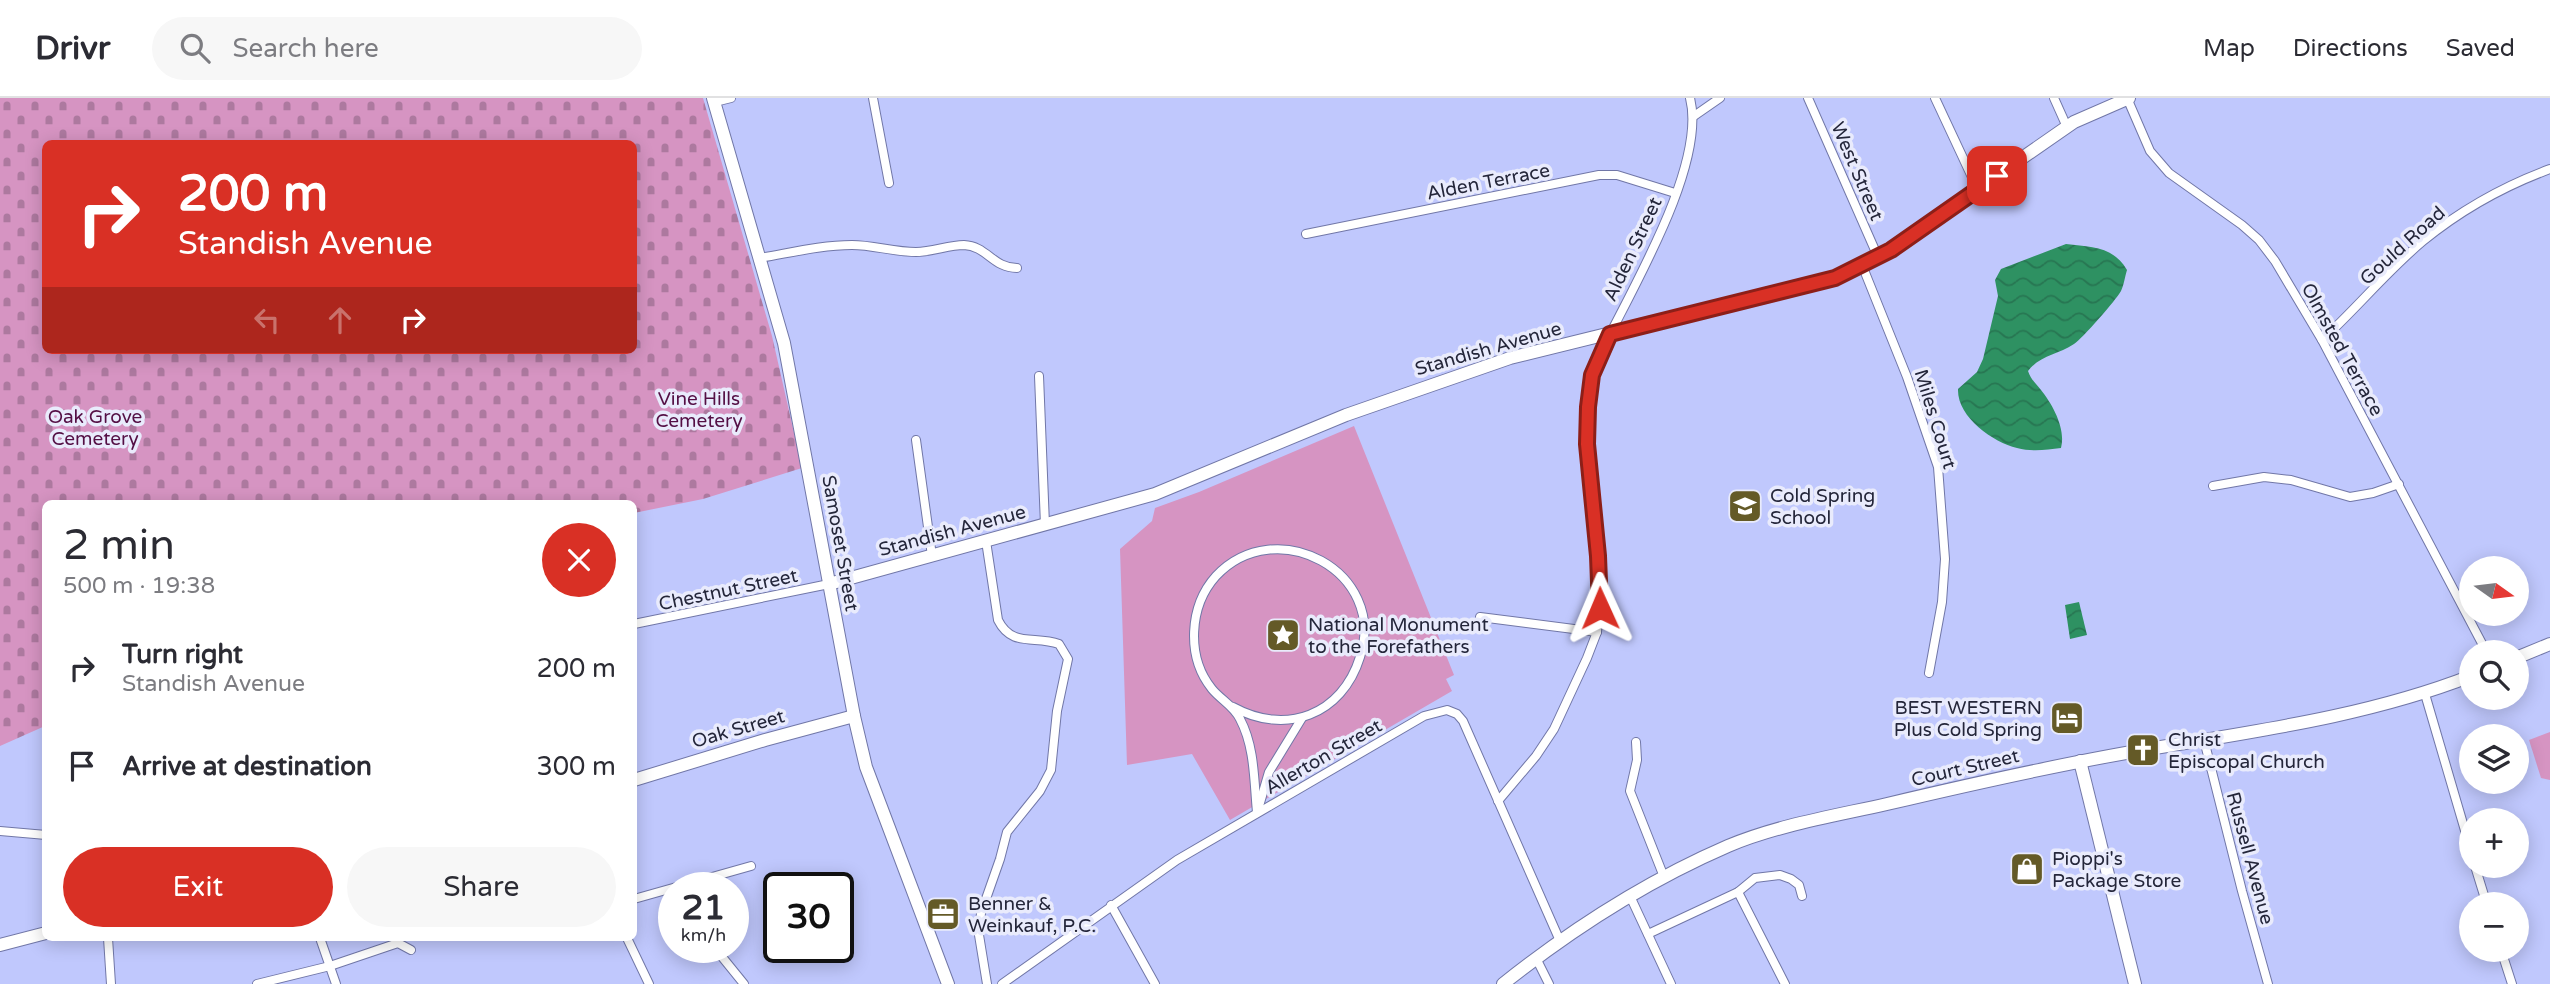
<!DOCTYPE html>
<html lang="en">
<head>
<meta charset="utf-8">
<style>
	:root { --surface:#fff; --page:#f7f7f7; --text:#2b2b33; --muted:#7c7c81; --line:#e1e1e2; --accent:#d93025 }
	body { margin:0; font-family:"Varela Round",sans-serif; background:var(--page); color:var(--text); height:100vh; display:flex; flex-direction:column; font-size:26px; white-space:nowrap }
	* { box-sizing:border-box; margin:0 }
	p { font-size:23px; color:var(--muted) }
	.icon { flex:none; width:38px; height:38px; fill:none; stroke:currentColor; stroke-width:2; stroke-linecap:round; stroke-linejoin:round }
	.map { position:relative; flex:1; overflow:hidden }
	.side { position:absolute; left:42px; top:402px; width:595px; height:441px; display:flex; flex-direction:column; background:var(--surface); border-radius:10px; box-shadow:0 4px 18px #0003 }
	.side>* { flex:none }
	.hud { position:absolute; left:42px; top:42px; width:595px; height:214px; border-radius:10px; box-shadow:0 4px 18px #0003; background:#d93025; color:#fff; overflow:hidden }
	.needle { width:46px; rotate:104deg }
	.fabs { position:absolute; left:2459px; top:458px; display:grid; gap:14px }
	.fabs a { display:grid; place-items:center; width:70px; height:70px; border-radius:50%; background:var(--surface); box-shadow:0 4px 18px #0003; font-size:35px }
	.speed { position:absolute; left:658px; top:774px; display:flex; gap:14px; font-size:35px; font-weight:700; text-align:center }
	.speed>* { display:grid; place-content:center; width:91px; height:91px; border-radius:50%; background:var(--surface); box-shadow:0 4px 18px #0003; line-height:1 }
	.speed small { font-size:18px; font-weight:400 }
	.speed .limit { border:4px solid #111; border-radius:10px; background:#fff; color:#111 }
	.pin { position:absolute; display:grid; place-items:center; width:60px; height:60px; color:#fff; margin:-30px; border-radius:14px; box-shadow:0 4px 10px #0006 }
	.me { position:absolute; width:77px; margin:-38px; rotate:359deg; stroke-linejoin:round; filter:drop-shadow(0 0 5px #0008) }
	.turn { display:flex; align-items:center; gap:24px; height:147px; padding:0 21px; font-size:32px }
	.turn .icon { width:91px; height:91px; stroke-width:2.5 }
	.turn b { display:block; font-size:49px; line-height:60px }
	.lanes { display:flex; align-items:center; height:66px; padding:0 21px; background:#0003; justify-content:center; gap:35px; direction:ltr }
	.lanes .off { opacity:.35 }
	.round { display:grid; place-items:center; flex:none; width:74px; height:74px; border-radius:37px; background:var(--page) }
	.head { display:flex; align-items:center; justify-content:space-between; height:119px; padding:0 21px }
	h1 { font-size:42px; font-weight:600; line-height:52px }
	.action { display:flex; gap:14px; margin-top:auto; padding:14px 21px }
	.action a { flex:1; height:80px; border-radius:42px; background:var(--accent); color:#fff; font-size:28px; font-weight:600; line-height:80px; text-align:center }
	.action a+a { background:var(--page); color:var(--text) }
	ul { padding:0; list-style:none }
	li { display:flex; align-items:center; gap:21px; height:98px; padding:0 21px }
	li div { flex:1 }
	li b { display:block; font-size:26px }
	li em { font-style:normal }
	header { display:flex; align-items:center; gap:42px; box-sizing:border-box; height:98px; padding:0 35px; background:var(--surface); border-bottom:2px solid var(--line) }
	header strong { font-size:33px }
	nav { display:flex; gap:38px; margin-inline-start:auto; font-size:24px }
	.search { width:490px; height:63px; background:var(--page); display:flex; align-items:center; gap:18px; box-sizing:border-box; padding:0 24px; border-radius:38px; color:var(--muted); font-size:26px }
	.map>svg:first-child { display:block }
	.cemetery { fill:url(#cemetery-stones); fill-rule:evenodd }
	.park { fill:#d694c2 }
	.water { fill:url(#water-waves) }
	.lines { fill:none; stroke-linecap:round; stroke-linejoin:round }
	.street-casing { stroke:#7177a7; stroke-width:10 }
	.secondary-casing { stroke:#7177a7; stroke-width:14 }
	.primary-casing { stroke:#7177a7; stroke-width:14 }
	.street { stroke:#fff; stroke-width:8 }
	.secondary { stroke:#fff; stroke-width:12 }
	.primary { stroke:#fff; stroke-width:12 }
	.route-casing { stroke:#8d1f18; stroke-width:18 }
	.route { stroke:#d93025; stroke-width:12 }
	.labels { text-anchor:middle; stroke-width:7; stroke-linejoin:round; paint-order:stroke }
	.street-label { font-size:19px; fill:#24263a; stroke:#e9ebfc }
	.park-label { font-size:19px; fill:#540f45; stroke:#e9ebfc }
	.poi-label { font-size:19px; fill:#24263a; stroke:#e9ebfc; text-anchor:start }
</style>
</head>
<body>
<header>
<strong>Drivr</strong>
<div class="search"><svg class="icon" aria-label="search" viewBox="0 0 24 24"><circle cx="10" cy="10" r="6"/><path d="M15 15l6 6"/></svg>Search here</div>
<nav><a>Map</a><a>Directions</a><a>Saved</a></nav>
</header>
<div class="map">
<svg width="2550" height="886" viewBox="0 0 2550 886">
	<defs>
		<pattern id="cemetery-stones" width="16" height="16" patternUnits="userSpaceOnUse" patternTransform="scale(1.75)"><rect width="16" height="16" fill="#d694c2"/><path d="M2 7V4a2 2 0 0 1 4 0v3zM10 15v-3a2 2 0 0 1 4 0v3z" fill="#ad799f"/></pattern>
		<pattern id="water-waves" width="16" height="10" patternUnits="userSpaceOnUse" patternTransform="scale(1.75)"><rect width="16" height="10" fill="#2e9162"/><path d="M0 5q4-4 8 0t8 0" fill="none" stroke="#277652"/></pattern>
	</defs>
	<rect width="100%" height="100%" fill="#c0c8fd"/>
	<path class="cemetery" d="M0 0H703L772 238 802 370 703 401 634 415V406H46L45 628 0 648ZM46 46H634V252H46Z"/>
	<g class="park">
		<path d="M1354 328 1454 577 1446 581 1452 593 1230 722 1192 656 1127 667 1120 451 1152 423 1155 410 1199 394Z"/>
		<path d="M2550 634V682L2541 680 2529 642Z"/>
	</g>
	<g class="water">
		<path d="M2066 146C2091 149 2113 148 2127 172 2125 178 2124 187 2121 193 2116 202 2082 241 2074 246 2058 257 2040 257 2028 273 2031 282 2035 284 2041 292 2053 307 2066 331 2061 350 2046 352 2032 354 2017 350 1993 344 1957 319 1958 291L1977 274 1983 261 1998 198 1995 182 2001 171Z"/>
		<path d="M2079 504 2087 537 2070 541 2065 507Z"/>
	</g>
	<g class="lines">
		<g class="street-casing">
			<g id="street">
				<path d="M873 0 889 85"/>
				<path d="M1808 0 1878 159"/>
				<path d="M1935 0 1978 92"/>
				<path d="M2054 0 2067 29"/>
				<path d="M2127 0 2150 53 2169 75 2242 127 2259 142 2275 163 2322 242 2487 555"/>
				<path d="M715 4 731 0"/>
				<path d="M1694 18 1720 0"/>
				<path d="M1306 136 1599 77H1617L1675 95"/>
				<path d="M760 160C790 155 821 147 852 147 873 147 894 154 916 154 933 154 948 147 964 147 987 148 993 170 1017 170"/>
				<path d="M1862 167 1907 279 1938 369 1945 461 1942 504 1929 575"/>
				<path d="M2322 242C2357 210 2387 173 2423 143 2461 112 2504 88 2550 71"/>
				<path d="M1039 278 1045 427"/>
				<path d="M916 342 932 458"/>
				<path d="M2213 388 2264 379 2291 382 2350 399 2373 395 2399 386"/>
				<path d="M986 443 998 522C1012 550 1035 537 1059 546L1068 561 1057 613 1051 672 1040 693 1007 734 1000 761 981 815 979 837 987 886"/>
				<path d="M1480 519 1597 534"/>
				<path d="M634 526 829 486"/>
				<path d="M2425 596 2471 753"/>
				<path d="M1233 609C1286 638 1342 617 1360 559 1388 474 1276 414 1216 478 1189 508 1186 559 1212 591 1221 602 1234 608 1240 621 1255 649 1254 684 1257 714"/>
				<path d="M2204 642 2242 793 2268 886"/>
				<path d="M1636 644 1637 662 1630 693 1664 779"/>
				<path d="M1498 703 1536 658 1554 631 1587 560 1597 534 1601 486 1587 346 1588 309 1592 277 1600 256C1630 194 1707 67 1690 0"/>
				<path d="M1259 708 1269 674 1302 620"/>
				<path d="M0 733 46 737"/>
				<path d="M2475 768 2487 807"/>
				<path d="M1738 794 1785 886"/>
				<path d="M1630 798 1671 886"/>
				<path d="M634 801 751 768"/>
				<path d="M1111 807 1155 886"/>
				<path d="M1648 836 1738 794 1755 780 1780 777 1791 781 1799 787 1802 798"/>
				<path d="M108 840 111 886"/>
				<path d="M320 840 336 886"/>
				<path d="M627 840 649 886"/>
				<path d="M714 849 744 886"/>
				<path d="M2501 852 2512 886"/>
				<path d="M1536 860 1549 886"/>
				<path d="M257 886 330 868 398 845 411 852"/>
				<path d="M1002 886 1177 762 1424 618 1447 612 1457 616 1463 623 1560 843"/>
			</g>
		</g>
		<g class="secondary-casing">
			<g id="secondary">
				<path d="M829 486 1155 396 1346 317 1510 260 1834 180 1891 151 2074 24 2129 0"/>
				<path d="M2080 663 2135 886"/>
				<path d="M634 682 765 642 854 618"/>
				<path d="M0 847 46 835"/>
			</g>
		</g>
		<g class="primary-casing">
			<g id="primary">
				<path d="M713 0 784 245 854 618 866 669 948 886"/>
				<path d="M2516 560 2550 546"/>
				<path d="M1503 886C1572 831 1647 783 1728 748 1778 727 1834 718 1887 706 1980 684 2073 663 2167 648 2270 631 2373 616 2471 578"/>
			</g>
		</g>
		<use href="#street" class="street"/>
		<use href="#secondary" class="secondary"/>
		<use href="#primary" class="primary"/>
	</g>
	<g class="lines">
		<g class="route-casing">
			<path id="route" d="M1600 510 1598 458 1587 346 1588 309 1592 277 1610 236 1835 180 1891 152 1997 78"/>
		</g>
		<use href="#route" class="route"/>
	</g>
	<defs>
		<g id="school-square" transform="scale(1.75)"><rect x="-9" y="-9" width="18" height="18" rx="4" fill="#645a27" stroke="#e9ebfc"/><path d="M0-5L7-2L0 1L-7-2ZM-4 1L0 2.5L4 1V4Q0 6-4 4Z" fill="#fff"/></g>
		<g id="sight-square" transform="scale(1.75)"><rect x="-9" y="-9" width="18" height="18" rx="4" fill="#645a27" stroke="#e9ebfc"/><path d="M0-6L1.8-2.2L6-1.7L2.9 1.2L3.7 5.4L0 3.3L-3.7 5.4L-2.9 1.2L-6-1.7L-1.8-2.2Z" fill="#fff"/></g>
		<g id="hotel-square" transform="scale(1.75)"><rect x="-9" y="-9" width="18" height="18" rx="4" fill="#645a27" stroke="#e9ebfc"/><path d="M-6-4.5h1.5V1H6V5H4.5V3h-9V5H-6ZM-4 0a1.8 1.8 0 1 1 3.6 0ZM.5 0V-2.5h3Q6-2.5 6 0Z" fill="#fff"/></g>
		<g id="church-square" transform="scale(1.75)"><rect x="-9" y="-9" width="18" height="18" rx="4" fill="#645a27" stroke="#e9ebfc"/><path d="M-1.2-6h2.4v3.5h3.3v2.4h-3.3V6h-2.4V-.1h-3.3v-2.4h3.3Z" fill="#fff"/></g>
		<g id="shop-square" transform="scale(1.75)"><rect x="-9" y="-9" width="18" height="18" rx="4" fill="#645a27" stroke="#e9ebfc"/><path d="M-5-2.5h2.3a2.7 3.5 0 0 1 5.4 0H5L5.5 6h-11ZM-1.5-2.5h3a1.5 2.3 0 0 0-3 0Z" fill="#fff"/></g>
		<g id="office-square" transform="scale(1.75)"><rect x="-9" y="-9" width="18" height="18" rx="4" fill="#645a27" stroke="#e9ebfc"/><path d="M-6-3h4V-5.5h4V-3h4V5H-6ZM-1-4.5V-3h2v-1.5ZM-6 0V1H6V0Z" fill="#fff"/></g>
	</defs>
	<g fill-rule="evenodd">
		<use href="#school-square" x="1745" y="408"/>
		<use href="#sight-square" x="1283" y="537"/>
		<use href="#hotel-square" x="2067" y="620"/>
		<use href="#church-square" x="2143" y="652"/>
		<use href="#shop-square" x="2027" y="771"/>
		<use href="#office-square" x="943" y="816"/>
	</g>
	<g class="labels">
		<g class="street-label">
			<text transform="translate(1858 73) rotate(67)" y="7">West Street</text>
			<text transform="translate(1488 83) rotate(-11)" y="7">Alden Terrace</text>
			<text transform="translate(2402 147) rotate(-42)" y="7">Gould Road</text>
			<text transform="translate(1632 151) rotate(-65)" y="7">Alden Street</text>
			<text transform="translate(1488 250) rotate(-16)" y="7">Standish Avenue</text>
			<text transform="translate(2343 251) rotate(61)" y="7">Olmsted Terrace</text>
			<text transform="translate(1936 321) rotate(73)" y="7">Miles Court</text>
			<text transform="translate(952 432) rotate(-15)" y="7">Standish Avenue</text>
			<text transform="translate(841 445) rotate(80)" y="7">Samoset Street</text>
			<text transform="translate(728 491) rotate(-12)" y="7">Chestnut Street</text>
			<text transform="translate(738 630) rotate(-16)" y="7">Oak Street</text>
			<text transform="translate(1323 658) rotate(-30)" y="7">Allerton Street</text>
			<text transform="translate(1965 669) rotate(-13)" y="7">Court Street</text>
			<text transform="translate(2251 760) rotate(75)" y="7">Russell Avenue</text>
		</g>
		<g class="park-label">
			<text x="699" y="307">Vine Hills<tspan x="699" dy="22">Cemetery</tspan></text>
			<text x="95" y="325">Oak Grove<tspan x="95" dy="22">Cemetery</tspan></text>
		</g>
		<g class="poi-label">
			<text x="1770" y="404">Cold Spring<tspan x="1770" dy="22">School</tspan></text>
			<text x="1308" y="533">National Monument<tspan x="1308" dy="22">to the Forefathers</tspan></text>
			<text x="2042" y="616" text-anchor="end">BEST WESTERN<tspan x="2042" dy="22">Plus Cold Spring</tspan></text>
			<text x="2168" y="648">Christ<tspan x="2168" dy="22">Episcopal Church</tspan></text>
			<text x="2052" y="767">Pioppi's<tspan x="2052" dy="22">Package Store</tspan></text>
			<text x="968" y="812">Benner &amp;<tspan x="968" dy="22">Weinkauf, P.C.</tspan></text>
		</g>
	</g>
</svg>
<div class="fabs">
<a><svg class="needle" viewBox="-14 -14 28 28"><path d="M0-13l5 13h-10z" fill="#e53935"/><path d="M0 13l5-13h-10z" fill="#7c7c81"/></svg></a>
<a><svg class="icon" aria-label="search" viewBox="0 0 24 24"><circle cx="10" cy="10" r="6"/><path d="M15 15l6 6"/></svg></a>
<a><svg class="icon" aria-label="layers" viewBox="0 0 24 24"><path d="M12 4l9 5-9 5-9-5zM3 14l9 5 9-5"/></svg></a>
<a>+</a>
<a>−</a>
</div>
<div class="speed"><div>21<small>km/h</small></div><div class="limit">30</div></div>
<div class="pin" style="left:1997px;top:78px;background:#d93025"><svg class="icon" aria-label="arrive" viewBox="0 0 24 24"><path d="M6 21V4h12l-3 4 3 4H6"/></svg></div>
<svg class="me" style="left:1600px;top:510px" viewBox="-20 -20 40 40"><path d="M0-17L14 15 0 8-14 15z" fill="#d93025" stroke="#fff" stroke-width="4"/></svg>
<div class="hud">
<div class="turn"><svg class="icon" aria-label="right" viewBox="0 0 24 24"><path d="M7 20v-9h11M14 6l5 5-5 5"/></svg><div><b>200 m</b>Standish Avenue</div></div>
<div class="lanes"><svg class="icon off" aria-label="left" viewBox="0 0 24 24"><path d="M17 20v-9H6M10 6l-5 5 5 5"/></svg><svg class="icon off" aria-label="ahead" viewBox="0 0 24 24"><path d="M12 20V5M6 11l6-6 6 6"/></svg><svg class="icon" aria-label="right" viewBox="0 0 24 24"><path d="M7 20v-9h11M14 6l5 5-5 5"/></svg></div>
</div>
<section class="side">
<div class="head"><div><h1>2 min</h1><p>500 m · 19:38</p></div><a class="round" style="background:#d93025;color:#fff"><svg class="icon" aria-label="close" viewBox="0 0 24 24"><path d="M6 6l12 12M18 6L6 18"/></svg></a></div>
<ul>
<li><svg class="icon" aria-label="right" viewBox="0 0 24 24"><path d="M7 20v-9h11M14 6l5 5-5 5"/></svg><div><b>Turn right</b><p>Standish Avenue</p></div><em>200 m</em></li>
<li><svg class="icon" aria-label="arrive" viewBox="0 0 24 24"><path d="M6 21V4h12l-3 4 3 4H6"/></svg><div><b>Arrive at destination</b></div><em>300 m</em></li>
</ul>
<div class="action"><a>Exit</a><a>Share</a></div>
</section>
</div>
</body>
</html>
